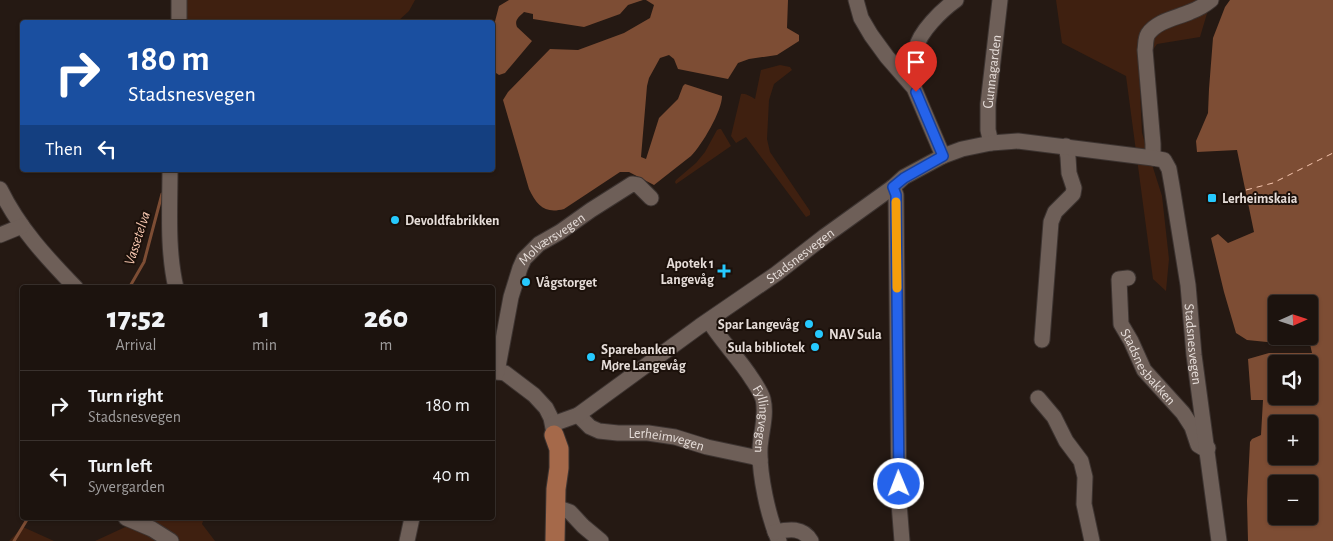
<!DOCTYPE html>
<html lang="en">
<head>
<meta charset="utf-8">
<style>
	:root { --surface:#1c130e; --page:#251c17; --text:#f1f3f6; --muted:#a09e9e; --line:#3a322e }
	body { margin:0; font-family:"Alegreya Sans",sans-serif; background:var(--page); color:var(--text); height:100vh; display:flex; flex-direction:column; font-size:19px; white-space:nowrap }
	* { box-sizing:border-box; margin:0 }
	p { font-size:16px; color:var(--muted) }
	.icon { flex:none; width:28px; height:28px; fill:none; stroke:currentColor; stroke-width:2; stroke-linecap:round; stroke-linejoin:round }
	.map { position:relative; flex:1; overflow:hidden }
	.side { position:absolute; left:20px; top:285px; width:475px; height:235px; display:flex; flex-direction:column; background:var(--surface); border-radius:5px; box-shadow:0 1px 4px #0004,0 0 0 1px var(--line) }
	.side>* { flex:none }
	.banner { position:absolute; left:20px; top:20px; width:475px; height:152px; border-radius:5px; box-shadow:0 1px 4px #0004,0 0 0 1px var(--line); background:#1a4fa0; color:#fff; overflow:hidden }
	.needle { width:32px; rotate:87deg }
	.buttons { position:absolute; left:1268px; top:295px; display:grid; gap:10px }
	.buttons a { display:grid; place-items:center; width:50px; height:50px; border-radius:5px; background:var(--surface); box-shadow:0 1px 4px #0004,0 0 0 1px var(--line); font-size:25px }
	.pin { position:absolute; display:grid; place-items:center; width:42px; height:42px; color:#fff; margin:-51px -21px; border-radius:50% 50% 50% 0; rotate:-45deg; box-shadow:0 0 5px #0007 }
	.pin .icon { rotate:45deg }
	.me { position:absolute; width:55px; margin:-28px; rotate:359deg; stroke-linejoin:round; filter:drop-shadow(0 0 4px #0008) }
	.turn { display:flex; align-items:center; gap:18px; height:105px; padding:0 25px; font-size:22px }
	.turn .icon { width:65px; height:65px; stroke-width:2.5 }
	.turn b { display:block; font-size:35px; line-height:42px }
	.then { display:flex; align-items:center; height:48px; padding:0 25px; background:#0003; gap:10px; font-size:19px }
	.eta { display:flex; justify-content:space-evenly; align-items:center; height:85px; text-align:center }
	.eta b { font-size:30px; font-weight:800; line-height:35px }
	ul { padding:0; list-style:none }
	li { display:flex; align-items:center; gap:15px; height:70px; padding:0 25px; border-top:1px solid var(--line) }
	li div { flex:1 }
	li b { display:block; font-size:19px }
	li em { font-style:normal }
	.map>svg:first-child { display:block }
	.green { fill:#3f2010 }
	.water { fill:#7d4d34; fill-rule:evenodd }
	.lines { fill:none; stroke-linecap:round; stroke-linejoin:round }
	.stream { stroke:#7d4d34; stroke-width:3 }
	.ferry { stroke:#f6c6af; stroke-width:1; stroke-dasharray:6 5; stroke-linecap:butt }
	.minor-casing { stroke:#3d3431; stroke-width:17 }
	.major-casing { stroke:#3d3431; stroke-width:21 }
	.minor { stroke:#6e5f58; stroke-width:15 }
	.major { stroke:#a5694a; stroke-width:19 }
	.route-casing { stroke:#184099; stroke-width:12 }
	.route { stroke:#2563eb; stroke-width:9 }
	.slow { stroke:#f59e0b; stroke-width:9 }
	.poi-dot { fill:#26c9fe; stroke:#1b100a; stroke-width:2 }
	.labels { text-anchor:middle; stroke-width:4; stroke-linejoin:round; paint-order:stroke }
	.street-label { font-size:14px; fill:#e6ddd9; stroke:#1b100a }
	.poi-label { font-size:14px; font-weight:bold; fill:#e6ddd9; stroke:#1b100a; text-anchor:start }
	.water-label { font-size:15px; font-style:italic; fill:#f6c6af; stroke:#1b100a }
</style>
</head>
<body>
<div class="map">
<svg width="1333" height="541" viewBox="0 0 1333 541">
	<rect width="100%" height="100%" fill="#251913"/>
	<g class="green">
		<path d="M176 0H415L409 11 397 22H176Z"/>
		<path d="M1056 0H1211L1200 37 1157 44 1139 69 1142 133 1162 196 1169 259 1166 291 1153 279 1126 76 1062 43Z"/>
		<path d="M780 65 790 67 792 70 774 84 769 100 767 139 770 152 810 211V215L806 217 746 137 736 143 731 136 741 94C746 93 751 97 755 99L761 70Z"/>
		<path d="M719 129H721L731 146 676 184 675 182 676 180 696 163 705 152 717 130Z"/>
		<path d="M162 518H204L202 524 215 541H95L134 523 162 520Z"/>
		<path d="M23 527 54 541H9Z"/>
	</g>
	<g class="water">
		<path d="M509 0H643L628 5 620 14 584 27 533 19V14L524 12C519 17 514 20 517 27L532 41 505 73 499 75 493 71V29L499 6Z"/>
		<path d="M646 0H788L787 28 799 35V41L777 55 749 59 738 63 728 79 678 69 674 59 669 55 660 58 649 78 647 86 641 157 646 159 659 118 678 99 683 86 685 84 722 96C722 111 702 145 691 156L654 185 629 172H620L564 209C545 214 537 206 529 189L503 100 508 92 550 49 578 50 624 33 650 18 654 5Z"/>
		<path d="M1230 0H1333V541H1248L1247 501 1250 442 1252 439 1261 435 1263 400H1251L1248 359 1269 353H1312L1310 344H1287L1247 340 1236 333 1224 292 1211 238 1218 234 1228 243 1254 232 1237 150 1197 152 1196 141 1208 113 1209 89 1213 38 1225 7ZM1276 304H1309V336H1276ZM1276 364H1309V396H1276ZM1276 424H1309V456H1276ZM1276 484H1309V516H1276Z"/>
	</g>
	<g class="lines">
		<g class="stream">
			<path d="M129 288 144 262 162 194"/>
			<path d="M14 541 28 518"/>
		</g>
		<path class="ferry" d="M1246 190 1273 183 1333 153"/>
		<g class="minor-casing">
			<g id="minor">
				<path d="M179 0V22"/>
				<path d="M856 0 861 18 871 35 887 57 914 88 943 156"/>
				<path d="M909 80 915 74C915 66 914 57 916 49 919 32 942 10 956 0"/>
				<path id="s1" d="M991 143 988 130V104L1000 0"/>
				<path d="M1153 158V144L1145 50C1146 45 1145 39 1148 34 1157 21 1176 18 1190 12 1198 9 1205 5 1211 0"/>
				<path d="M170 170C170 209 167 249 176 288"/>
				<path d="M893 187 896 195 899 503 902 541"/>
				<path d="M0 189C19 228 46 257 76 288"/>
				<path d="M0 235 22 226"/>
				<path id="s2" d="M1128 278 1119 279 1121 324 1131 341 1144 370 1183 413 1192 427 1198 445 1203 448H1208"/>
				<path id="s3" d="M709 321C721 341 739 358 752 379 756 385 761 392 763 399 767 415 761 432 760 448 759 474 768 517 779 541"/>
				<path d="M1042 340 1051 222 1055 212 1073 194 1074 188 1069 173 1068 157 1066 146"/>
				<path d="M492 371 505 373 534 395 546 408 551 418 554 433"/>
				<path id="s4" d="M497 372 511 297 520 268 524 259 539 244 560 232 591 210 632 184 638 185 651 198"/>
				<path d="M1038 398 1054 417 1066 441 1081 461 1085 477 1084 504 1092 541"/>
				<path id="s5" d="M578 415 590 427 599 431 618 433H648L675 437 707 447 754 457 760 460"/>
				<path id="s6" d="M553 424 578 415 700 326 776 274 825 236 893 187 904 177 943 156 962 149 991 143 1018 141 1153 158 1164 160 1169 169 1172 186 1188 285 1194 355 1219 541"/>
				<path d="M556 507 570 512 583 526 601 541"/>
				<path d="M126 518 152 529 171 541"/>
				<path d="M775 532C789 529 803 527 811 541"/>
				<path d="M407 541 412 518"/>
			</g>
		</g>
		<g class="major-casing">
			<path id="major" d="M554 435 559 449V468L556 489 555 541"/>
		</g>
		<use href="#minor" class="minor"/>
		<use href="#major" class="major"/>
	</g>
	<g class="lines">
		<g class="route-casing">
			<path id="route" d="M899 484 896 195 893 187 904 178 943 156 916 92"/>
		</g>
		<use href="#route" class="route"/>
		<path class="slow" d="M896 202 897 288"/>
	</g>
	<g class="poi-dot">
		<rect x="1207" y="193" width="10" height="10" rx="2.5"/>
		<circle cx="395" cy="220" r="5"/>
		<path d="M721.5 263.5h5v5h5v5h-5v5h-5v-5h-5v-5h5z"/>
		<circle cx="526" cy="282" r="5"/>
		<circle cx="809" cy="324" r="5"/>
		<circle cx="819" cy="334" r="5"/>
		<circle cx="815" cy="347" r="5"/>
		<circle cx="591" cy="357" r="5"/>
	</g>
	<g class="labels">
		<g class="street-label">
			<text dy="5" stroke="none"><textPath href="#s1" startOffset="72">Gunnagarden</textPath></text>
			<text dy="5" stroke="none"><textPath href="#s4" startOffset="151">Molværsvegen</textPath></text>
			<text dy="5" stroke="none"><textPath href="#s6" startOffset="300">Stadsnesvegen</textPath></text>
			<text dy="5" stroke="none"><textPath href="#s6" startOffset="886">Stadsnesvegen</textPath></text>
			<text dy="5" stroke="none"><textPath href="#s2" startOffset="105">Stadsnesbakken</textPath></text>
			<text dy="5" stroke="none"><textPath href="#s3" startOffset="115">Fyllingvegen</textPath></text>
			<text dy="5" stroke="none"><textPath href="#s5" startOffset="95">Lerheimvegen</textPath></text>
		</g>
		<g class="poi-label">
			<text x="1222" y="203">Lerheimskaia</text>
			<text x="405" y="225">Devoldfabrikken</text>
			<text x="714" y="268" text-anchor="end">Apotek 1<tspan x="714" dy="16">Langevåg</tspan></text>
			<text x="536" y="287">Vågstorget</text>
			<text x="799" y="329" text-anchor="end">Spar Langevåg</text>
			<text x="829" y="339">NAV Sula</text>
			<text x="805" y="352" text-anchor="end">Sula bibliotek</text>
			<text x="601" y="354">Sparebanken<tspan x="601" dy="16">Møre Langevåg</tspan></text>
		</g>
		<g class="water-label">
			<text transform="translate(137 238) rotate(-72)" y="5">Vassetelva</text>
		</g>
	</g>
</svg>
<div class="buttons">
<a><svg class="needle" viewBox="-14 -14 28 28"><path d="M0-13l5 13h-10z" fill="#e53935"/><path d="M0 13l5-13h-10z" fill="#a09e9e"/></svg></a>
<a><svg class="icon" aria-label="sound" viewBox="0 0 24 24"><path d="M4 9h4l5-4v14l-5-4H4zM17 9q2 3 0 6"/></svg></a>
<a>+</a>
<a>−</a>
</div>
<div class="pin" style="left:916px;top:92px;background:#d93025"><svg class="icon" aria-label="arrive" viewBox="0 0 24 24"><path d="M6 21V4h12l-3 4 3 4H6"/></svg></div>
<svg class="me" style="left:899px;top:484px" viewBox="-20 -20 40 40"><circle r="17" fill="#2563eb" stroke="#fff" stroke-width="3"/><path d="M0-11L8 9 0 5-8 9z" fill="#fff"/></svg>
<div class="banner">
<div class="turn"><svg class="icon" aria-label="right" viewBox="0 0 24 24"><path d="M7 20v-9h11M14 6l5 5-5 5"/></svg><div><b>180 m</b>Stadsnesvegen</div></div>
<div class="then">Then<svg class="icon" aria-label="left" viewBox="0 0 24 24"><path d="M17 20v-9H6M10 6l-5 5 5 5"/></svg></div>
</div>
<section class="side">
<div class="eta">
<div><b>17:52</b><p>Arrival</p></div>
<div><b>1</b><p>min</p></div>
<div><b>260</b><p>m</p></div>
</div>
<ul>
<li><svg class="icon" aria-label="right" viewBox="0 0 24 24"><path d="M7 20v-9h11M14 6l5 5-5 5"/></svg><div><b>Turn right</b><p>Stadsnesvegen</p></div><em>180 m</em></li>
<li><svg class="icon" aria-label="left" viewBox="0 0 24 24"><path d="M17 20v-9H6M10 6l-5 5 5 5"/></svg><div><b>Turn left</b><p>Syvergarden</p></div><em>40 m</em></li>
</ul>
</section>
</div>
</body>
</html>
